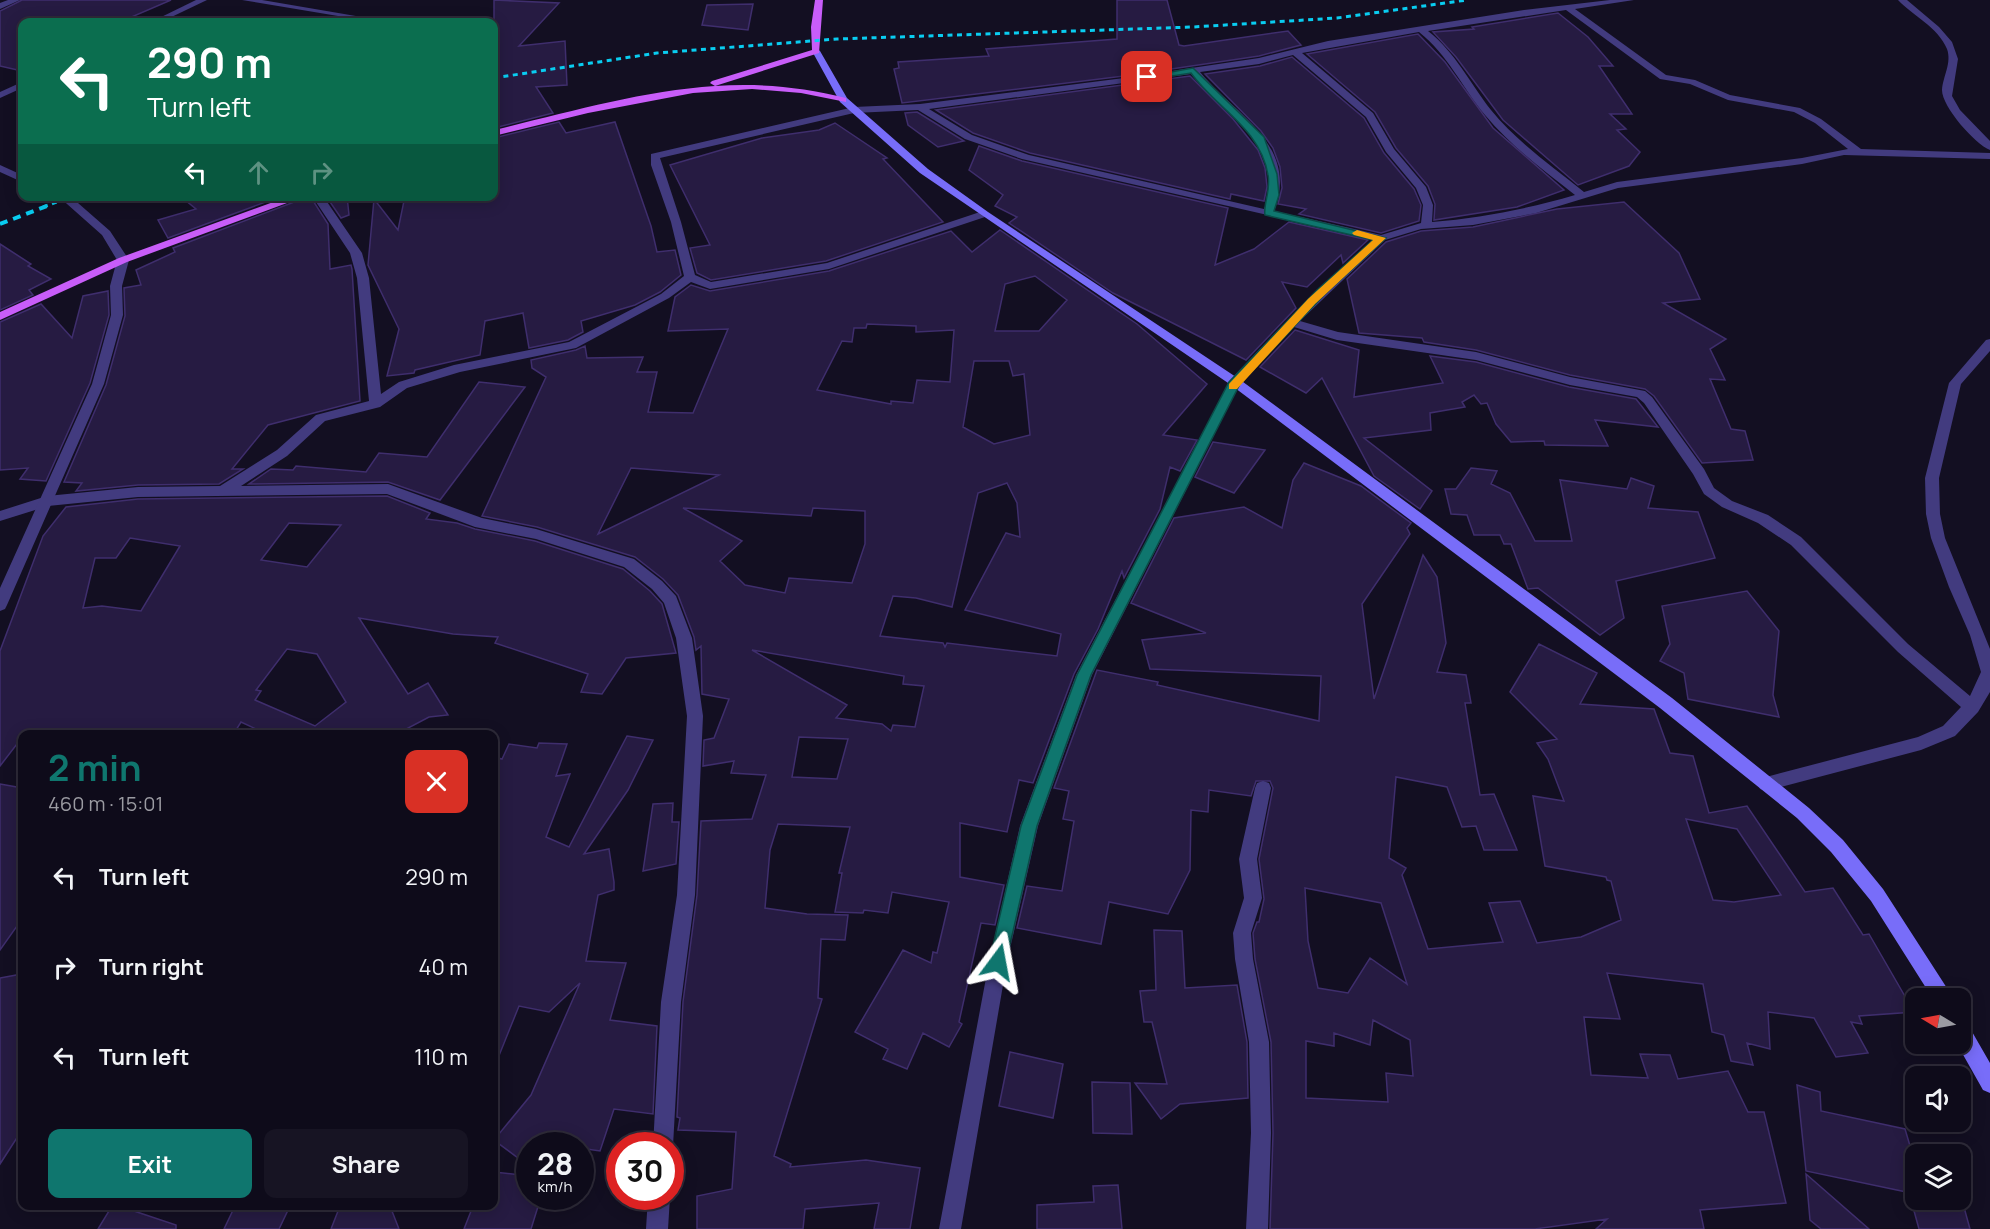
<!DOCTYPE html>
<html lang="en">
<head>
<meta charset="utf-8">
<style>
	:root { --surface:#0e0b1a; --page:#171423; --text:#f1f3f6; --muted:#9b9ba2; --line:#2e2b39; --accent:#0f766e }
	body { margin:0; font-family:Manrope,sans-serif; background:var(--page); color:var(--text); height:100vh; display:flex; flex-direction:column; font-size:22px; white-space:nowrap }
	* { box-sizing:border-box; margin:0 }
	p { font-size:20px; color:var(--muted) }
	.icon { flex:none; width:33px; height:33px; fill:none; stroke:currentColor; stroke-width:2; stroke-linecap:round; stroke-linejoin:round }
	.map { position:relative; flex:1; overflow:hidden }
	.side { position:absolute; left:18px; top:730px; width:480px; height:480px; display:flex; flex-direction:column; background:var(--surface); border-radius:12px; box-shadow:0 3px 15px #0003,0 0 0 2px var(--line) }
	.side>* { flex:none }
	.top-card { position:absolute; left:18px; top:18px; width:480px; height:183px; border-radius:12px; box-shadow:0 3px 15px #0003,0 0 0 2px var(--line); background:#0b6e4f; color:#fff; overflow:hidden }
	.needle { width:39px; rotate:280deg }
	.controls { position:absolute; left:1905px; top:988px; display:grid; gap:12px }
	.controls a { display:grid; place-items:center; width:66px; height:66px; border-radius:12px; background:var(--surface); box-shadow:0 3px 15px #0003,0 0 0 2px var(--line); font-size:30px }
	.speed { position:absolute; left:516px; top:1132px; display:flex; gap:12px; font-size:30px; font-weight:700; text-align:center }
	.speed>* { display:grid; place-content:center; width:78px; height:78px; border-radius:50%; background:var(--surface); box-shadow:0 3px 15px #0003,0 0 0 2px var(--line); line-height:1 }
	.speed small { font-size:15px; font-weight:400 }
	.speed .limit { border:9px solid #d22; background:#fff; color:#111 }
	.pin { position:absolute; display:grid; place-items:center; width:51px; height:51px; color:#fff; margin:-26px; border-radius:12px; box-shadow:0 3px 9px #0006 }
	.me { position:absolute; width:66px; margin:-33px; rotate:13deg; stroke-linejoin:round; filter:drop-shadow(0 0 4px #0008) }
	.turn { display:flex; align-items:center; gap:21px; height:126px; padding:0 30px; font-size:27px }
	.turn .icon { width:78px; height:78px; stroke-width:2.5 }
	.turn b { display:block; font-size:42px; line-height:51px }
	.lanes { display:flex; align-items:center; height:57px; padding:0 30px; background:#0003; justify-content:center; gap:30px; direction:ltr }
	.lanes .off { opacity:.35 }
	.round { display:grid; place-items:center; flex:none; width:63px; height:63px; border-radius:12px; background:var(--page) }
	.head { display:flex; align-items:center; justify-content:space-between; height:102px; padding:0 30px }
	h1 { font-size:36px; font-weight:700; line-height:45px; color:var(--accent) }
	.primary-button { display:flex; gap:12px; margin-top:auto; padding:12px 30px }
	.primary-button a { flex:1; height:69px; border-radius:12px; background:var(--accent); color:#fff; font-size:24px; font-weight:700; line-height:69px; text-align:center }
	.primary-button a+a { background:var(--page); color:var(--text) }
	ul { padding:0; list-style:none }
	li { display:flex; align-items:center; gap:18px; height:90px; padding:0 30px }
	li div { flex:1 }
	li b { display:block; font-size:22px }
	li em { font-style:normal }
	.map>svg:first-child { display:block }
	.building { fill:#261b42; stroke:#3f2e6d; stroke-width:1.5; fill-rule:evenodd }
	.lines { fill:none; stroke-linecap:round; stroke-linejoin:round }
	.minor { fill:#423b7f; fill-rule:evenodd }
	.tertiary { fill:#423b7f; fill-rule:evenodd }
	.secondary { fill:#786df9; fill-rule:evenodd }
	.primary { fill:#c85df9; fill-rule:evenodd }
	.rail-far1 { stroke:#09cdf1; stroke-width:3; stroke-dasharray:5 4.5; stroke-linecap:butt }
	.rail { stroke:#09cdf1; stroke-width:4; stroke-dasharray:8 6; stroke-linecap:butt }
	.route { fill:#0f766e; stroke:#0a4d48; stroke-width:1.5 }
	.slow { fill:#f59e0b }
</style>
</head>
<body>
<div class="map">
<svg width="1990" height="1229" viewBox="0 0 1990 1229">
	<rect width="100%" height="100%" fill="#130f22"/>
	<g class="building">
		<path d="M22 0H171L120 22H22V71L0 66V11Z"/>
		<path d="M494 0 559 3 519 46 565 41 567 85 536 87 553 113 494 128Z"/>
		<path d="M1117 0H1167L1179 45 1184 46 1288 31 1301 45 1259 56 1124 76 902 103 894 69 899 68 898 62 989 56 986 49 1117 39Z"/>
		<path d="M753 4 748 30 702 25 707 5Z"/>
		<path d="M1558 13 1588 37 1613 66H1599L1632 114H1610L1626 129 1617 130 1640 152 1629 166 1578 185 1503 120 1456 57 1433 32 1474 29 1472 27Z"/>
		<path d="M1418 34 1445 62 1493 128 1564 190 1517 207 1434 220 1435 204 1428 186 1396 148 1375 112 1307 54Z"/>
		<path d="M1292 57 1364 118 1384 153 1414 189 1421 205 1419 221 1381 233 1299 214 1306 209 1278 204 1282 188 1280 167 1273 148 1261 131 1205 74 1260 66Z"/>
		<path d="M1190 76 1233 119 1258 150 1265 168 1267 187 1264 201 1231 194 1230 199 1030 153 973 133 936 110Z"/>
		<path d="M917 112 964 141 938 147 908 125 905 113Z"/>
		<path d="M559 122 566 133 615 122 651 226 657 252 675 250 681 275 660 292 635 305 581 321 583 332 568 340 529 348 523 313 485 321 480 355 415 370 414 373 387 376 399 329 368 265 374 199 398 230 405 196H494V138Z"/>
		<path d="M835 123 887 158 883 159 943 222 826 261 711 280 697 273 690 248 710 245 670 165 762 138 819 130Z"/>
		<path d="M979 146 1022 161 1228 208 1215 265 1254 249 1289 222 1368 240 1343 263 1341 255 1307 287 1282 282 1296 308 1246 360 1113 293 1009 223 1017 217 995 206 1003 195 969 170Z"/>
		<path d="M180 196H282L168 238 158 220 196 209Z"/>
		<path d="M310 196 328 224 330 269 351 265 352 269 360 401 268 425 232 469H243L219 484 138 485 76 491 82 483 64 482 106 385 125 316 124 288 141 285 136 270 175 252 173 248Z"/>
		<path d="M326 196H347L349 215 341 218Z"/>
		<path d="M1624 202 1679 253 1700 299 1663 303 1726 339 1710 349 1725 380 1710 379 1731 429 1745 431 1753 460 1702 463 1654 396 1645 389 1570 375 1476 350 1424 342 1422 338 1359 333 1347 279 1386 242 1421 231 1473 227 1557 209Z"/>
		<path d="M1000 230 1137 324 1207 384 1163 435 1197 440 1180 471 1170 467 1160 509 1124 578 1122 571 1098 629 1074 674 1033 783 1019 780 1007 832 960 823V877L1004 885 995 925 981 923 959 1022 962 1024 949 1047 923 1033 907 1069 883 1059 888 1049 855 1032 903 950 931 963 933 952 937 953 949 902 892 892 888 913 864 910 863 913 835 912 842 873H839L850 827 778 824 770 850 765 908 807 914 848 915 845 940 821 939 818 998 822 999 774 1156 791 1164 790 1167 866 1160 920 1168 910 1229H874L879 1203 805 1209 803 1229H697V1196L732 1189 736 1132 678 1130 680 1118 677 1117 683 1002 697 895 701 821 752 819 766 775 731 773 734 761 703 766 704 740 714 738 729 699 702 694 701 646 696 650 694 637 678 595 663 579 635 557 537 527 482 516 546 377 532 368 531 360 576 350 585 346 587 358 643 357 637 372H657L648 412 693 413 728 329 668 331 675 297 691 285 710 291 829 271 951 231 972 252ZM1035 276 1067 300 1039 331H995L1005 284ZM867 324 916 326V332L954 330 950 382 917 380 913 403 891 401V404L817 390 842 341 852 342 854 328H866ZM974 361H1009L1013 376 1024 374 1030 435 994 444 963 427ZM631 468 719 475 598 534ZM1007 483 1017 503 1020 537 1006 533 965 610 1061 634 1057 656 947 643 945 647 943 643 880 636 893 596 916 598 952 607 978 493ZM683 508 811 516 813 508 865 511V544L852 583 789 578 785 593 745 585 720 561 742 541ZM752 650 904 676 903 684 924 686 915 727 893 725 891 731 882 724 836 718 847 705ZM799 737 848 739 837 779 792 777Z"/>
		<path d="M0 244 31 264 28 266 51 279 29 290 33 295 0 310Z"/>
		<path d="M108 291 109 315 90 383 46 481 20 479 28 468 0 470V322L41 304 72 338 83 296Z"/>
		<path d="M1295 330 1359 350 1354 397 1443 383 1430 356 1476 362 1569 387 1636 399 1658 427 1595 420 1608 446 1545 445 1544 441 1511 442 1496 424 1487 403 1481 404 1474 395 1462 402 1465 407 1430 413 1431 430 1364 438 1432 491 1420 509 1374 476 1322 378 1306 393 1260 367Z"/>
		<path d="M479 382 525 387 440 500 388 482 249 484 271 469 293 470 296 466 366 472 379 453 427 457Z"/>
		<path d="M1213 442 1265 450 1234 493 1195 477Z"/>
		<path d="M1304 463 1361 486 1411 523 1407 528 1410 534 1362 604 1374 699 1423 555 1437 577 1446 643 1437 672 1466 675 1471 703H1465L1480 795 1494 794 1517 850H1484L1476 826 1462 827 1447 787 1396 777 1389 858 1406 868 1402 875 1428 949 1503 942 1489 903 1520 901 1537 943 1581 937 1621 920 1611 881 1607 880 1606 877 1545 866 1533 796 1564 801 1548 759 1537 743 1557 739 1510 692 1539 644 1597 673 1580 704 1654 709 1670 753 1693 756 1709 813 1747 806 1805 892 1833 888 1863 935 1869 934 1914 1012 1859 1016 1862 1024 1851 1022 1868 1053 1836 1057 1814 1018 1768 1012 1770 1049 1747 1043 1753 1065 1731 1061 1724 1035 1712 1032 1703 984 1607 973 1620 1019 1584 1017 1591 1075 1648 1078 1640 1054 1670 1055 1678 1079 1728 1071 1748 1112H1764L1786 1203 1700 1210 1704 1229H1596L1607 1219 1535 1229H1270L1273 1133 1271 1042 1255 959 1253 933 1257 922H1259L1264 899 1259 859 1273 788 1270 781H1256L1251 796 1209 790 1208 812 1191 810 1190 870 1168 914 1109 902 1101 944 1017 928 1027 886 1062 891 1074 821 1063 819 1069 791 1054 788 1097 670 1158 682 1157 685 1319 721 1321 676 1150 669 1142 640 1206 633 1131 603 1174 518 1244 507 1282 528 1293 480ZM1686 819 1737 829 1781 895 1734 902 1713 900ZM1305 888 1381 903 1407 984 1370 958 1348 993 1318 988 1308 941ZM1373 1020 1410 1040 1413 1076 1386 1073 1388 1102 1306 1098V1041L1334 1046V1033L1370 1045Z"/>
		<path d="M1471 468 1497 471 1491 484 1510 493 1535 541H1572L1560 480 1627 489 1631 478 1654 486 1648 508 1698 512 1715 558 1616 581 1624 618 1600 635 1538 588 1528 589 1511 544H1504L1500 535H1474L1467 515 1451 514 1445 489H1456Z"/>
		<path d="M387 496 430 513 426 519 457 523 475 529 535 541 623 569 650 591 662 604 676 653 626 658 602 694 581 692 588 674 495 643 498 637 453 634 359 618 408 694 428 683 448 715 429 717 395 735H269L241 722 233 735H90L92 733 27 731 0 766V651L43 536 66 507 138 499ZM289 523 341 525 307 567 261 560ZM130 538 180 546 141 611 102 606 83 608 95 558H116ZM287 649 317 654 346 702 315 726 255 700 261 691 256 690Z"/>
		<path d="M1747 591 1779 631 1773 695 1779 717 1688 699 1684 673 1660 661 1670 644 1662 606Z"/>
		<path d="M627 736 653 740 628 790 584 854 609 849 614 882V890L598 895 586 961 626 963 610 1020 657 1026 653 1114 614 1109 600 1151 580 1148V1146L530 1141V1167L494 1140 531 1095 580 983 549 1012 519 1006 494 1068V757L502 759 509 744 537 748 539 743 567 744 556 776 570 774 546 837 569 847Z"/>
		<path d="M0 784 22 788V919L0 950Z"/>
		<path d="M673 803 672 822H679L676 864 643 871 653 804Z"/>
		<path d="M1154 930 1182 931 1185 988 1237 985 1247 1042 1248 1098 1180 1104 1161 1119 1135 1083 1167 1084 1152 1022H1144L1140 991 1156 990Z"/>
		<path d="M22 974V1130L0 1164V978Z"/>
		<path d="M1010 1052 1063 1064 1053 1118 999 1106Z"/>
		<path d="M1092 1082 1130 1083 1132 1134 1093 1133Z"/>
		<path d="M1797 1085 1820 1092 1821 1111 1905 1129 1916 1166V1194L1806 1171Z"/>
		<path d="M494 1172 530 1176V1197H541L531 1229H464L473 1206H494Z"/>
		<path d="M1806 1174 1869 1229H1821L1810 1220Z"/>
		<path d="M1118 1185 1122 1229H1037V1205L1094 1202 1093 1186Z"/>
		<path d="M1911 1200H1962L1970 1229H1919Z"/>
		<path d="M112 1206H137L134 1211 176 1225V1229H98Z"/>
		<path d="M235 1206H290L279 1229H224Z"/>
		<path d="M340 1206H390L399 1229H331Z"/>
	</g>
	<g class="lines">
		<g class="minor">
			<path d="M8 0H20L0 9V3Z"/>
			<path d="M242 0H262L391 22H374Z"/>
			<path d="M1610 0H1634L1575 9 1666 75 1695 80 1730 95 1800 108 1821 119 1861 149 1990 153V159L1844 155 1802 164 1618 188 1536 213 1473 225 1421 229 1385 240 1300 321 1338 332 1476 352 1570 377 1645 391 1652 397 1704 469 1714 488 1732 501 1768 515 1801 537 1908 644 1970 696 1981 672 1970 635 1949 587 1931 538 1926 514 1925 478 1949 383 1986 340 1990 339V351L1961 384 1939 478 1940 514 1945 538 1990 649V692L1978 712 1955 736 1921 750 1766 791 1760 789 1758 784 1760 779 1766 777 1918 737 1943 726 1961 707 1898 652 1791 545 1758 523 1722 507 1704 494 1693 474 1644 403 1637 397 1570 385 1476 360 1337 340 1294 327 1240 384 1092 675 1038 826 1007 962 961 1229H939L989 962 1020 826 1076 675 1231 379 1307 300 1373 239 1022 159 965 139 918 110 854 113 660 158 681 222 695 275 711 282 827 263 980 212H988V216L829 269 710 289 691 282 669 298 576 348 460 372 407 388 380 407 325 421 287 456 241 486 388 484 482 518 536 529 634 559 662 581 676 596 692 638 703 716 695 895 681 1002 673 1146 670 1153V1146H653L661 1002 677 895 687 716 676 638 664 603 652 589 624 567 536 539 475 527 387 494 138 497 48 506 0 521V511L47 496 138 487 220 486 277 450 316 415 369 401 357 278 350 253 312 196H323L362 253 369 278 381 394 399 382 454 365 569 342 661 294 684 276 671 222 651 165V154L854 107 920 104 1124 78 1259 58 1328 41 1524 10ZM1566 10 1660 79 1690 84 1728 100 1794 112 1815 123 1848 149 1802 158 1617 182 1584 192C1552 166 1517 142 1491 110 1470 83 1455 52 1428 31ZM1419 32C1448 55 1462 87 1485 115 1511 146 1543 170 1575 195 1527 209 1481 218 1432 222L1433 205 1426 187 1394 149 1373 113 1302 53ZM1293 55 1366 117 1386 152 1416 188 1423 205 1421 223 1381 235 1274 211C1300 145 1234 114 1200 72L1259 64ZM1191 74C1223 113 1289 147 1264 209L1029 155 972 135 929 109Z"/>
			<path d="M1898 0H1907L1939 27 1952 42 1958 59 1952 96 1960 110 1990 141V150C1975 144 1942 107 1942 90 1943 76 1952 63 1947 49 1938 27 1913 16 1898 0Z"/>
			<path d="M1263 781 1269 783 1271 788 1257 859 1262 898 1251 933 1253 959 1269 1042 1271 1133 1268 1229H1246L1251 1133 1249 1042 1235 959 1233 933 1244 898 1239 859 1255 788 1257 783Z"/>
			<path d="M648 1197H670L668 1229H646Z"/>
		</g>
		<g class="tertiary">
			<path d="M196 0H207L161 22H151Z"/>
			<path d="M22 82V88L0 98V92Z"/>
			<path d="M0 165 22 175V182L0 172Z"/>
			<path d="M58 196H70L110 231 129 260 122 286 123 315 104 384 7 605 5 609 0 611V588L92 384 111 315 110 286 117 260 102 235Z"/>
		</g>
		<g class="secondary">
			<path d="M816 48 820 51 847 98 928 169 988 212 1239 379 1672 698 1809 808 1843 840 1883 889 1954 999H1933L1871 901 1831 852 1797 818 1660 708 1231 385 920 173 840 102 812 51Z"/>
			<path d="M1960 1020 1967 1023 1990 1063V1093L1983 1090 1957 1044H1960Z"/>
		</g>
		<g class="primary">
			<path d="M815 0H823L819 53 715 86C761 83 802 87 846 98V102L801 93 752 89 693 93 588 113 494 136V130C566 113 640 91 715 86L710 83 712 81 812 50 811 27Z"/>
			<path d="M290 196H306L127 262 0 320V312L119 258Z"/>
		</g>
		<g class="rail-far1">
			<path d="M494 78 657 53 837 39 1193 27 1337 18 1467 0"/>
			<path d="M43 207 73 196"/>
		</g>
		<path class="rail" d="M0 224 47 206"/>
	</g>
	<path class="route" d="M1193 68 1264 137 1277 174 1279 195 1274 211 1386 238 1324 295 1240 384 1091 675 1037 826 1006 962 1004 968 998 970 992 968 989 962 1021 826 1077 675 1229 382 1317 290 1373 240 1265 215C1263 205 1271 190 1268 175 1260 128 1217 109 1191 73L1147 80 1143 77Z"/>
	<path class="slow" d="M1357 230 1386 238 1315 304 1237 389H1229V384L1308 299 1373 240 1354 235 1352 233Z"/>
</svg>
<div class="controls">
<a><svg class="needle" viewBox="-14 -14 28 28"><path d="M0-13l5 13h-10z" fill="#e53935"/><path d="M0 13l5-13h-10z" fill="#9b9ba2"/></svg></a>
<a><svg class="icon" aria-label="sound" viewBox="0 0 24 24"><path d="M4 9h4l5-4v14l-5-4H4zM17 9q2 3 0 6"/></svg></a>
<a><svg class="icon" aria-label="layers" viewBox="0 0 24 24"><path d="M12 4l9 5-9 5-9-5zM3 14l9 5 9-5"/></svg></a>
</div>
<div class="speed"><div>28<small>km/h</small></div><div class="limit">30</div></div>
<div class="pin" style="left:1147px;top:77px;background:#d93025"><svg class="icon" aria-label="arrive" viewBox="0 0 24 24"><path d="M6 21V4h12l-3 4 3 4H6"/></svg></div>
<svg class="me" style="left:998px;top:962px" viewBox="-20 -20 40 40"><path d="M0-17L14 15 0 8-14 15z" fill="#0f766e" stroke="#fff" stroke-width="4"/></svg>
<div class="top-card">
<div class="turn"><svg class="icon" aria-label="left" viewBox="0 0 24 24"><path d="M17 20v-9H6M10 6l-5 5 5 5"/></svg><div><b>290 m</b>Turn left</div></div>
<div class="lanes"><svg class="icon" aria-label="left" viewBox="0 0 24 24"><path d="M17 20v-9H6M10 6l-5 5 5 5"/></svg><svg class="icon off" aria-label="ahead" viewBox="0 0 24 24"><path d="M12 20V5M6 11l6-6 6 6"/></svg><svg class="icon off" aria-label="right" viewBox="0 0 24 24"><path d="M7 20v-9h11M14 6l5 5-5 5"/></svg></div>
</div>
<section class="side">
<div class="head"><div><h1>2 min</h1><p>460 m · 15:01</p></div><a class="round" style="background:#d93025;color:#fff"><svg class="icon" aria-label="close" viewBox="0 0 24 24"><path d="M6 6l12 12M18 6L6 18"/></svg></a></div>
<ul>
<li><svg class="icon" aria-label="left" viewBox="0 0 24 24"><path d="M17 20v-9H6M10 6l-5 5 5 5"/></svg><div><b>Turn left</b></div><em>290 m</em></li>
<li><svg class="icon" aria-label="right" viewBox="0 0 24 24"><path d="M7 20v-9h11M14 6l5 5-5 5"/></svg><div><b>Turn right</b></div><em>40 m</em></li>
<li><svg class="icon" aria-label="left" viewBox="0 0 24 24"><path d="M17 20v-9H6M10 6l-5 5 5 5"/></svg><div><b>Turn left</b></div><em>110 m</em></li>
</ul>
<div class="primary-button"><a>Exit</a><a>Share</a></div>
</section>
</div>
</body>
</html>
